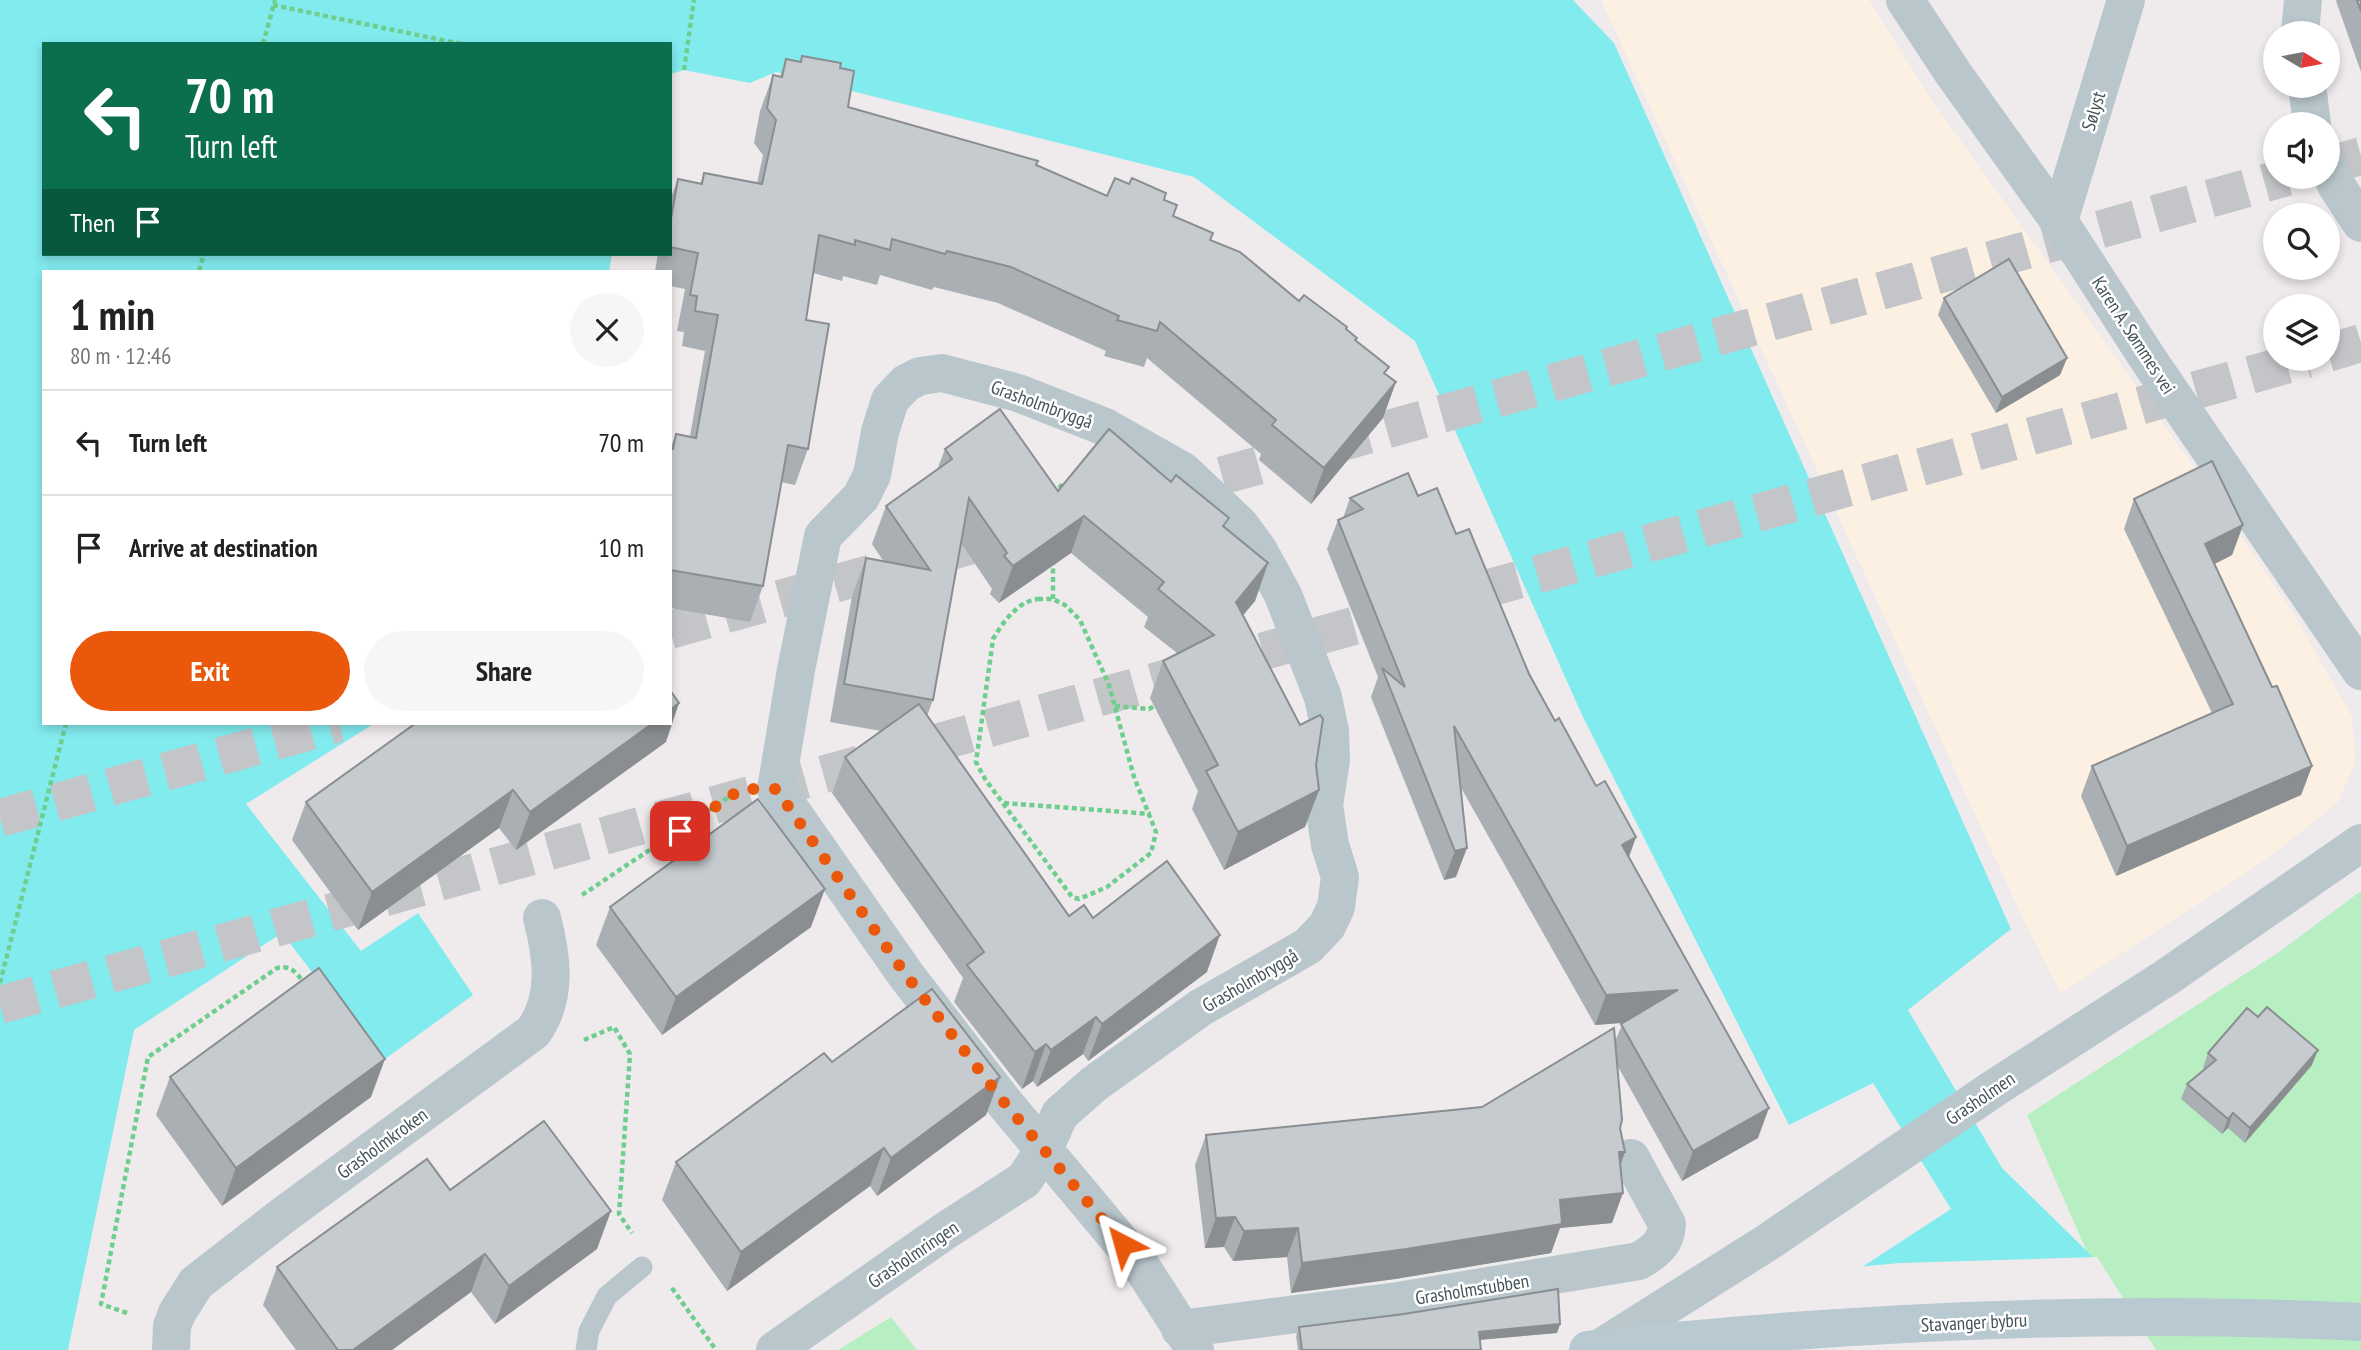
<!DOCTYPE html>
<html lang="en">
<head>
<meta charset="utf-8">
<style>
	:root { --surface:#fff; --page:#f6f6f6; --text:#222; --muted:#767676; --line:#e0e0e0; --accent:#ea580c }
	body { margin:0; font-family:"PT Sans Narrow",sans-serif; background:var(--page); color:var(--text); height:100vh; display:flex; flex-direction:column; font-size:26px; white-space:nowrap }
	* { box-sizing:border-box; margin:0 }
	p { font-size:23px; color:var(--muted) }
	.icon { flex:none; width:38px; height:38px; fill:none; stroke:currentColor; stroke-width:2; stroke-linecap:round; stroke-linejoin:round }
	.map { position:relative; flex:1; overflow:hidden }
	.details { position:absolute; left:42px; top:270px; width:630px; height:455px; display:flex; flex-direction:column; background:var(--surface); border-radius:0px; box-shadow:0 4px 10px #0003 }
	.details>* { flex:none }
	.guide { position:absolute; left:42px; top:42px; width:630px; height:214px; border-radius:0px; box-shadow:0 4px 10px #0003; background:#0b6e4f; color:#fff; overflow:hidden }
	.needle { width:46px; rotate:100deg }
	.tools { position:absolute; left:2263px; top:21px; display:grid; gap:14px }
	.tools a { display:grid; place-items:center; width:77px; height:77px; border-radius:50%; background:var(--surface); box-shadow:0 4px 10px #0003; font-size:35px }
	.pin { position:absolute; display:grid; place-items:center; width:60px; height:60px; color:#fff; margin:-30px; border-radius:14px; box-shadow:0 4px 10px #0006 }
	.me { position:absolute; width:77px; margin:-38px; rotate:321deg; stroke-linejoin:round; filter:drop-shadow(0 0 5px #0008) }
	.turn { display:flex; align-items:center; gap:24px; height:147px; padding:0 28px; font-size:32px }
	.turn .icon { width:91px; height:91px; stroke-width:2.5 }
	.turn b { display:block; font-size:49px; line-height:60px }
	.then { display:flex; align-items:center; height:66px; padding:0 28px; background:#0003; gap:14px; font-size:26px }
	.round { display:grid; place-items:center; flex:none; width:74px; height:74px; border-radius:37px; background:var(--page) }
	.summary { display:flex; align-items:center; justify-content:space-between; height:119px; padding:0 28px }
	h1 { font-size:42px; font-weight:700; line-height:52px }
	.button { display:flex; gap:14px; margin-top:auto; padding:14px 28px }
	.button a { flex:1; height:80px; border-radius:42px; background:var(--accent); color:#fff; font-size:28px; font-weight:700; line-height:80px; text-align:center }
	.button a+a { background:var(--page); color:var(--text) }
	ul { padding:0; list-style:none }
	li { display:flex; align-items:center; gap:21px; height:105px; padding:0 28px; border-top:2px solid var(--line) }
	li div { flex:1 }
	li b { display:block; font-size:26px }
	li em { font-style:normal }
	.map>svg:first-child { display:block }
	.commercial { fill:#fcf0e2 }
	.green { fill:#b7efc2 }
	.water { fill:#82ebee }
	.pier { fill:#efebec }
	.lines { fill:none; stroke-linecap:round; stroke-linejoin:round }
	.highway-tunnel { stroke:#c4c5c8; stroke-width:38; stroke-dasharray:38 19; stroke-linecap:butt }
	.path { stroke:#6ece8d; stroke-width:4.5; stroke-dasharray:5 3.5; stroke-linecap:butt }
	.lane { stroke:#b9c7cc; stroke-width:21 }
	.street { stroke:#b9c7cc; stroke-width:38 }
	.secondary { stroke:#b8c9d1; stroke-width:38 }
	.wall { fill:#a9afb2 }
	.shaded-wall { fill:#8a8e91 }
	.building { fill:#c5cbcf; stroke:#8a8e91; stroke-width:2 }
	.route { stroke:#ea580c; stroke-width:12; stroke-dasharray:0 21.6 }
	.labels { text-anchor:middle; stroke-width:5; stroke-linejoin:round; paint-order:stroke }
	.street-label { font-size:19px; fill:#44535a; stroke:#fff }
</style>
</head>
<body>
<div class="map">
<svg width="2361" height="1350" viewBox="0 0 2361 1350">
	<rect width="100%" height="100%" fill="#efebec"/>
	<path class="commercial" d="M1601 0H1869L1930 98 2209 488 2293 613 2352 717 2355 762 2338 802 2267 859 2061 993 2026 925Z"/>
	<g class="green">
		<path d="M2361 891V1350H2130L2027 1115 2279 952Z"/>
		<path d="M891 1317 917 1350H838Z"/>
	</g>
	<path class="water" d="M0 0H1573L1614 43 2011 929 1908 1010 2002 1168 2092 1256 2153 1350 1813 1299 1951 1209 1873 1083 1789 1125 1582 715 1415 341 1194 177 776 72 750 83 684 70 670 74V44H44V254H612L609 271H44V723H375L246 804 361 951 418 913 473 995 381 1062 282 933 134 1030 68 1350H0Z"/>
	<path class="pier" d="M2097 1257 2156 1350H1774L1811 1297 1857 1267 1900 1263Z"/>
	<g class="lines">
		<g class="highway-tunnel">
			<path d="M2328 165 2361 156"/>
			<path d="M2328 353 2361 343"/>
			<path d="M1167 491 2287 177"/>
			<path d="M670 630 1015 533"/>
			<path d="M0 818 339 723"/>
			<path d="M0 1005 2307 359"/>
		</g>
		<g class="path">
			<path d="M273 5 461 44"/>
			<path d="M263 44 275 0"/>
			<path d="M684 70 694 0"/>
			<path d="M199 271 204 254"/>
			<path d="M1053 494 1065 482 1067 484"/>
			<path d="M1038 599H1053L1065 605 1080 620 1109 685 1134 777 1156 832 1151 853 1107 887 1079 899 1072 897 985 779 976 762 993 639C1003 622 1018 601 1038 599Z"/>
			<path d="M1053 599V562"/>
			<path d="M1115 706 1149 709 1156 705"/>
			<path d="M1004 803 1151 814"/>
			<path d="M582 895 732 795"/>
			<path d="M0 983 66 723"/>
			<path d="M584 1040 614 1027 630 1054 619 1214 632 1233"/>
			<path d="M672 1288 716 1350"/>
			<path d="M127 1313 101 1304 148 1057 277 968C291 965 296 972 304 983"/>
		</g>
		<path class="lane" d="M586 1350 589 1331 607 1296 642 1267"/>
		<g class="street">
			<path d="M1905 0 1953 73 2059 221 2150 362 2361 671"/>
			<path d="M2300 33 2303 0"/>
			<path d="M2307 86 2312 124"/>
			<path d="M2328 166 2336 185 2361 223"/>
			<path d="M2059 221 2126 0"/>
			<path d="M1180 1329 1398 1301 1639 1261C1655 1251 1666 1244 1667 1224L1631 1158"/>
			<path d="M171 1350 172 1326 177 1313 196 1283 285 1214 533 1032C558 998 552 956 542 918"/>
			<path d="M775 1350 945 1231 1024 1180 1043 1151 1060 1114 1094 1084 1200 1008 1308 946 1327 926 1336 907 1340 877 1330 845 1324 805 1331 760 1330 731 1323 697 1283 595 1259 551 1240 525 1183 471 1105 427 1018 393 942 373 920 376 906 383 890 400 880 432 872 475 861 497 823 536 796 670 776 789 906 975 1003 1101 1141 1266 1195 1350"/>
			<path d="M1597 1350 1768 1242 1996 1087 2167 977 2361 843"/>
		</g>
		<path class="secondary" d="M1588 1350C1843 1322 2105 1309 2361 1322"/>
	</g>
	<g class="wall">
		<path d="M2337 0H2361V72L2336 1Z"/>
		<path d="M802 56 840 68 848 107 1036 165 1107 196 1164 200 1177 205 1173 216 1211 240 1299 301 1346 329 1357 338 1356 341 1386 375 1383 418 1311 504 1259 460 1261 454 1147 358 1144 367 1104 356 1106 351 998 303 934 287 932 290 880 275 877 285 843 276 842 281 813 273 806 320 808 449 795 485 781 482 763 586 750 622 670 608V449L676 434 690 436 705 351 682 346 684 332 677 331 685 289 670 286V271H655L658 254H670V200L678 179 700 184 704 173 757 183 763 155 754 143 760 111 773 75 780 77 786 59 800 62Z"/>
		<path d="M1944 298 2067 358 2060 375 1996 413 1938 315Z"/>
		<path d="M945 449 1058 491 1225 528 1268 563 1255 601 1243 615 1316 765 1319 790 1305 827 1224 870 1192 809 1198 791 1150 698 1163 661 1177 653 1144 627 1148 617 1071 553 999 603 990 594 992 589 961 543 933 700 927 716 1069 916 1093 918 1207 972 1088 1061 1083 1054 1037 1087 1033 1081 1022 1089 954 1002 963 978 832 793 845 757 881 731 830 722 852 596 866 558 884 562 872 544 886 506 937 470Z"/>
		<path d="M1418 496 1456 534 1555 721 1596 786 1636 837 1629 857 1758 1138 1682 1181 1617 1065 1620 1128 1625 1152 1620 1166 1612 1223 1560 1228 1551 1253 1395 1279 1291 1293 1287 1257 1233 1261 1224 1247 1205 1248 1195 1165 1206 1135 1482 1107 1615 1041 1623 1023 1595 1025 1460 786 1456 877 1444 880 1371 697 1378 677 1327 549 1338 520 1343 518 1350 498Z"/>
		<path d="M2134 499 2243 525 2232 555 2215 564 2272 687 2312 766 2301 795 2116 876 2081 796 2092 766 2212 713 2124 529Z"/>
		<path d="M666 742 516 850 499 828 358 930 292 840 306 802Z"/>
		<path d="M610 907 811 927 662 1035 596 945Z"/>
		<path d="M2208 1053 2312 1065 2245 1143 2228 1128 2222 1134 2181 1099 2187 1084 2204 1069 2203 1068Z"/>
		<path d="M832 1062 1000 1077 986 1115 877 1196 870 1186 727 1291 662 1200 676 1162Z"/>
		<path d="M170 1077 371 1097 222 1206 156 1115Z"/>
		<path d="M450 1190 597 1249 495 1324 471 1292 392 1350H296L263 1305 277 1267Z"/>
		<path d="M1560 1324 1557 1333 1480 1340 1481 1350H1298L1296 1336 1299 1327Z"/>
	</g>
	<g class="shaded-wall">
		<path d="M2067 358 2060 375 1996 413 2002 397Z"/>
		<path d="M1396 382 1383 418 1311 504 1324 468Z"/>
		<path d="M1084 516 1071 553 999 603 1013 566Z"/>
		<path d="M2243 525 2232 555 2194 574 2205 544Z"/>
		<path d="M1268 563 1255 601 1223 639 1236 602Z"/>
		<path d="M679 703 666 742 516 850 530 812 653 723H670V710Z"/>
		<path d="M2312 766 2301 795 2116 876 2127 846Z"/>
		<path d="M513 790 499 828 358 930 372 892Z"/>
		<path d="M1319 790 1305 827 1224 870 1238 832Z"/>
		<path d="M1636 837 1625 867 1622 845Z"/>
		<path d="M1467 848 1456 877 1444 880 1455 851Z"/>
		<path d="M825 889 811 927 662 1035 676 997Z"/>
		<path d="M1220 935 1207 972 1088 1061 1102 1024Z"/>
		<path d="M1678 990 1667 1019 1595 1025 1606 995Z"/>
		<path d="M1096 1017 1083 1054 1037 1087 1051 1050Z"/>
		<path d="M1046 1044 1033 1081 1022 1089 1035 1052Z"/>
		<path d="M2318 1050 2312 1065 2245 1143 2250 1128Z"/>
		<path d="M385 1059 371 1097 222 1206 236 1168Z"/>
		<path d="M1000 1077 986 1115 877 1196 891 1158Z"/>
		<path d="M1769 1108 1758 1138 1682 1181 1693 1151Z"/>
		<path d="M2233 1113 2228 1128 2222 1134 2228 1119Z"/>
		<path d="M884 1148 870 1186 727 1291 741 1252Z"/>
		<path d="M1619 1152H1625L1614 1182Z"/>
		<path d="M1623 1193 1612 1223 1560 1228 1551 1253 1395 1279 1291 1293 1302 1263 1560 1200Z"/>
		<path d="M611 1211 597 1249 495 1324 509 1286Z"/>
		<path d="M1235 1217 1224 1247 1205 1248 1216 1218Z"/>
		<path d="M1298 1228 1287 1257 1233 1261 1244 1231Z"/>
		<path d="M485 1254 471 1292 392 1350H353Z"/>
		<path d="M1560 1324 1557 1333 1476 1340 1479 1332Z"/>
	</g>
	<g class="building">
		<path d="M2357 0H2361V11Z"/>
		<path d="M802 56 841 63 840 68 854 71 848 107 1038 161 1036 165 1107 196 1115 178 1129 184 1132 178 1166 193 1164 200 1177 205 1173 216 1213 233 1210 240 1240 252 1299 301 1304 295 1347 327 1346 329 1357 338 1355 340 1389 367 1384 373 1396 382 1324 468 1272 425 1276 420 1160 322 1157 331 1117 320 1119 316 1011 267 947 251 945 254 892 239 890 250 855 240V245L819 235 806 320 829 324 808 449 788 445 763 586 670 570V449H673L676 434 696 438 718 315 695 311 697 296 690 295 698 253 670 247V224L678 179 702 184 704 173 762 184 776 120 767 108 773 75 782 77 786 59 801 62Z"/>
		<path d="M2009 259 2067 358 2002 397 1944 298Z"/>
		<path d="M1000 409 1058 491 1109 429 1171 482 1176 475 1229 518 1223 526 1268 563 1236 602 1300 725 1320 715 1323 719 1316 765 1319 790 1238 832 1206 771 1218 765 1163 661 1214 635 1158 589 1164 582 1084 516 1013 566 1004 556 1007 553 969 498 933 700 844 684 866 558 930 570 886 506 952 459 945 449Z"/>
		<path d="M2212 461 2243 525 2205 544 2272 687 2277 686 2312 766 2127 846 2092 766 2233 704 2134 499Z"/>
		<path d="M1408 473 1418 496 1437 488 1456 534 1469 529 1529 674 1555 721 1559 718 1596 786 1605 781 1636 837 1622 845 1769 1108 1693 1151 1621 1024 1678 990 1606 995 1454 726 1467 848 1455 851 1382 668 1405 687 1338 520 1363 509 1350 498Z"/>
		<path d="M670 690 679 703 670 710Z"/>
		<path d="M919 704 1069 916 1084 905 1093 918 1167 861 1220 935 1102 1024 1096 1017 1051 1050 1046 1044 1035 1052 967 965 984 952 845 757Z"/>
		<path d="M416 723H653L530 812 513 790 372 892 306 802Z"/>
		<path d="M758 799 825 889 676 997 610 907Z"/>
		<path d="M319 968 385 1059 236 1168 170 1077Z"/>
		<path d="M932 989 1000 1077 891 1158 884 1148 741 1252 676 1162 824 1053 832 1062Z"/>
		<path d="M2267 1007 2318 1050 2250 1128 2233 1113 2228 1119 2187 1084 2216 1060 2208 1053 2247 1008 2258 1017Z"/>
		<path d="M1614 1028 1622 1120 1620 1128 1625 1152H1619L1623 1193 1560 1200 1562 1224 1406 1249 1302 1263 1298 1228 1244 1231 1235 1217 1216 1218 1206 1135 1482 1107Z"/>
		<path d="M544 1121 611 1211 509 1286 485 1254 353 1350H338L277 1267 427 1159 450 1190Z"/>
		<path d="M1558 1289 1560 1324 1479 1332 1481 1350H1302L1299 1327 1404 1314Z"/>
	</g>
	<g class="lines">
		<path class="route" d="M680 831 741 789H776L906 975 1003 1101 1123 1244"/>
	</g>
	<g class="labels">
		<g class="street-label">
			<text transform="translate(2093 111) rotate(-73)" y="7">Sølyst</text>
			<text transform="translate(2134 335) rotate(57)" y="7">Karen A. Sømmes vei</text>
			<text transform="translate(1042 404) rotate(20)" y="7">Grasholmbryggå</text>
			<text transform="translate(1250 980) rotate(-30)" y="7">Grasholmbryggå</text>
			<text transform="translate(1980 1098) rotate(-34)" y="7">Grasholmen</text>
			<text transform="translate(382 1143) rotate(-36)" y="7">Grasholmkroken</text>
			<text transform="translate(913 1254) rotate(-34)" y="7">Grasholmringen</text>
			<text transform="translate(1472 1289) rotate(-9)" y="7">Grasholmstubben</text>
			<text transform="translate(1974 1322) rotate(-3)" y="7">Stavanger bybru</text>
		</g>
	</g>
</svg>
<div class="tools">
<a><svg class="needle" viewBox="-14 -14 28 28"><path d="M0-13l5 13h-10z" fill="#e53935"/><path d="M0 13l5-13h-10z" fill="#767676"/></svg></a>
<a><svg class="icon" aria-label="sound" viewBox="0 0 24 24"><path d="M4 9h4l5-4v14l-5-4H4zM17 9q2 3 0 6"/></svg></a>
<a><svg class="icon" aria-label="search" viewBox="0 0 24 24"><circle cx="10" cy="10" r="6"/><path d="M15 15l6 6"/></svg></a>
<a><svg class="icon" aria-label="layers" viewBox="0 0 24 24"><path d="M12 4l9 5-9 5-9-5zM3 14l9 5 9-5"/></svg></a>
</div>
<div class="pin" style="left:680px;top:831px;background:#d93025"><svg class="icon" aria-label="arrive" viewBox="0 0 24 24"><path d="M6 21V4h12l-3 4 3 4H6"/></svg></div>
<svg class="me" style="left:1123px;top:1244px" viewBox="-20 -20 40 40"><path d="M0-17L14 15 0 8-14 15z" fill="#ea580c" stroke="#fff" stroke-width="4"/></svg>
<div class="guide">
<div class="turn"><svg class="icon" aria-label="left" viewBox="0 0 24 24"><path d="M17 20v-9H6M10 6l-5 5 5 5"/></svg><div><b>70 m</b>Turn left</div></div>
<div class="then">Then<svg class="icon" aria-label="arrive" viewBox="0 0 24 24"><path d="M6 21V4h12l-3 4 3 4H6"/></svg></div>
</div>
<section class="details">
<div class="summary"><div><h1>1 min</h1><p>80 m · 12:46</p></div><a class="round"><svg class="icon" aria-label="close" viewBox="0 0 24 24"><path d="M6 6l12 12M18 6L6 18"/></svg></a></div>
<ul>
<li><svg class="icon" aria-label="left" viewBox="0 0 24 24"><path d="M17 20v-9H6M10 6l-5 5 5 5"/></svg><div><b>Turn left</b></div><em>70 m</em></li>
<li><svg class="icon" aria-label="arrive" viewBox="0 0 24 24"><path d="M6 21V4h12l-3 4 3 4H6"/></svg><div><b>Arrive at destination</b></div><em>10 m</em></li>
</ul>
<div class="button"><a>Exit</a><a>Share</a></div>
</section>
</div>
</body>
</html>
